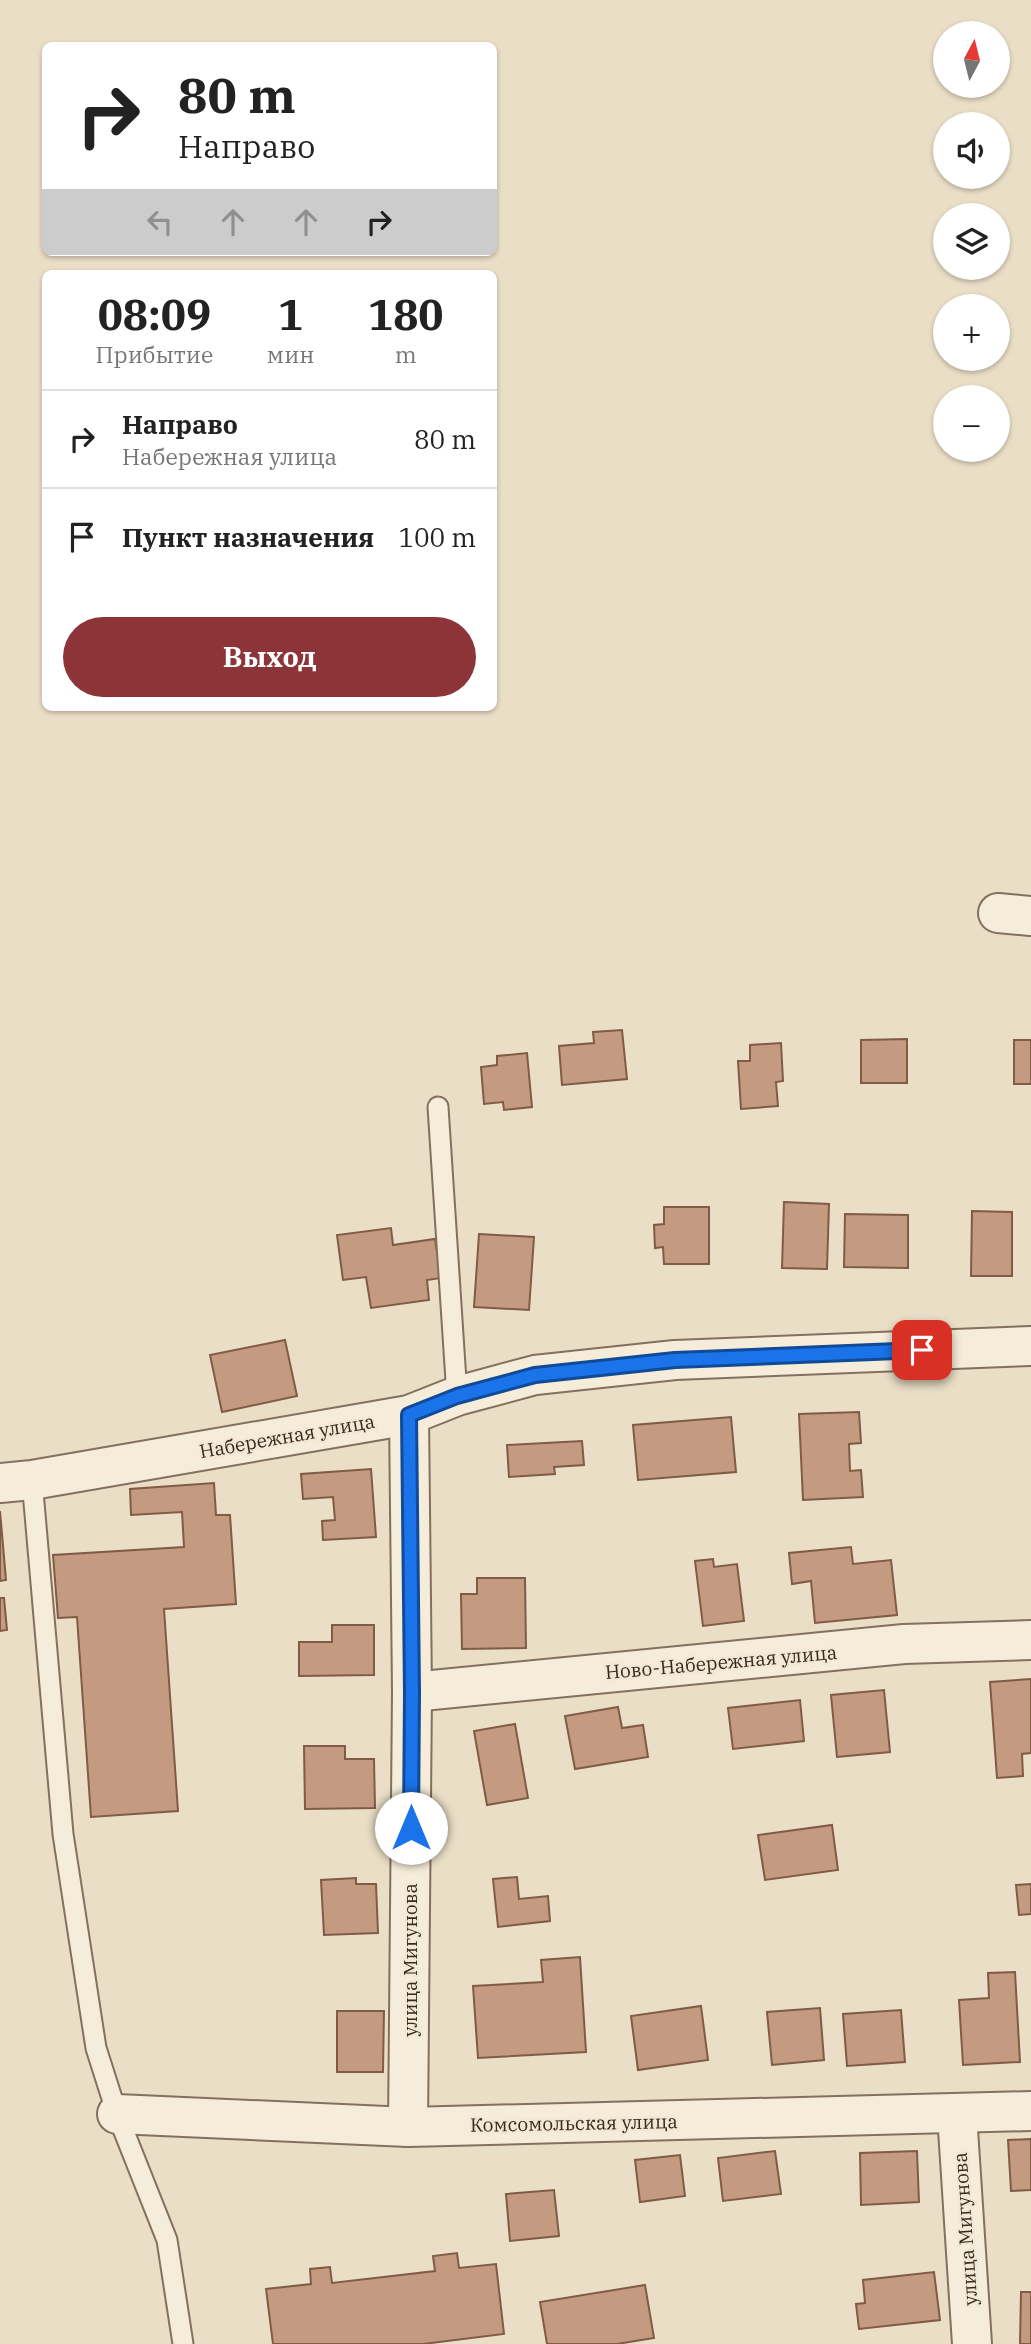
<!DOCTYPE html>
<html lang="ru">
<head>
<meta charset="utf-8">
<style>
	:root { --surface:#fff; --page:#f6f6f6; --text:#222; --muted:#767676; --line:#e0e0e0; --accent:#8c3437 }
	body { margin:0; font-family:"IBM Plex Serif",serif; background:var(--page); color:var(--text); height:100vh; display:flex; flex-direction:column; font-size:26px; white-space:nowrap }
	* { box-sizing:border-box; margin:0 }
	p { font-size:23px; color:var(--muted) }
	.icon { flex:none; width:38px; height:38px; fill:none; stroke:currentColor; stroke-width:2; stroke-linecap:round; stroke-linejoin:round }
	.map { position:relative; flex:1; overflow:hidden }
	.drawer { position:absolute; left:42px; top:270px; width:455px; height:441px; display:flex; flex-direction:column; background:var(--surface); border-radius:10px; box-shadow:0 2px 5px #0004 }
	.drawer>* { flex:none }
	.banner { position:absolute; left:42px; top:42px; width:455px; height:214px; border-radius:10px; box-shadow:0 2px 5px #0004; background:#fff; color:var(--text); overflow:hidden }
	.needle { width:46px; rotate:7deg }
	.buttons { position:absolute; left:933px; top:21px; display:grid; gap:14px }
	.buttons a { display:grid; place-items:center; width:77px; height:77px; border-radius:50%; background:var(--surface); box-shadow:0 2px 5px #0004; font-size:35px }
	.pin { position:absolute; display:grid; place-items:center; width:60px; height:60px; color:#fff; margin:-30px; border-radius:14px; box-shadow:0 4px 10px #0006 }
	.me { position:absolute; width:77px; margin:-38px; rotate:0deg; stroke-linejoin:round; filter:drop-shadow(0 0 5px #0008) }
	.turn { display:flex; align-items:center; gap:24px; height:147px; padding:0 21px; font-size:32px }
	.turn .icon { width:91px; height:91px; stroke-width:2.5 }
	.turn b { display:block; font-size:49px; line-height:60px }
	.lanes { display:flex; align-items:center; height:66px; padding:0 21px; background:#0003; justify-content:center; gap:35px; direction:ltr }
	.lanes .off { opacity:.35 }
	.eta { display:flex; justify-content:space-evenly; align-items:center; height:119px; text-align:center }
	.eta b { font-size:42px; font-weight:700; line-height:49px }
	.action { display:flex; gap:14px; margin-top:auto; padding:14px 21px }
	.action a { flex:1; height:80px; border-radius:42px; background:var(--accent); color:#fff; font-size:28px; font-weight:700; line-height:80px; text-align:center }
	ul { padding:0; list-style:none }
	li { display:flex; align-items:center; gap:21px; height:98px; padding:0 21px; border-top:2px solid var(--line) }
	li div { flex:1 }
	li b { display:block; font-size:26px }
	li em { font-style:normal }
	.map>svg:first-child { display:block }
	.building { fill:#c49a80; stroke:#805b46; stroke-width:2 }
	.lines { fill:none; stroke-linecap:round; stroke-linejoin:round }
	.lane-casing { stroke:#83705e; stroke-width:23 }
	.street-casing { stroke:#83705e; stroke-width:42 }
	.lane { stroke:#f5ecd9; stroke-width:19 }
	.street { stroke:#f5ecd9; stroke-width:38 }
	.route-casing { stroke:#114b97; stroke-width:18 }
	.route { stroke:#1a73e8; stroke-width:12 }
	.labels { text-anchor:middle; stroke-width:5; stroke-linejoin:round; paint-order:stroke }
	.street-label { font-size:19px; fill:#352920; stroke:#f2e9d5 }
</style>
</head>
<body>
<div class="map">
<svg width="1031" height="2344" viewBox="0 0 1031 2344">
	<rect width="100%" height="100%" fill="#eadec6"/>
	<g class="building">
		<path d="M622 1030 627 1079 562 1085 559 1046 594 1043 593 1032Z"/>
		<path d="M907 1039V1083H861V1040Z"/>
		<rect x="1014" y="1040" width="17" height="44"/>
		<path d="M781 1043 783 1081 776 1082 778 1106 741 1109 738 1061H750V1045Z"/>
		<path d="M527 1053 532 1107 504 1110 503 1102 484 1104 481 1067 497 1065V1056Z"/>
		<path d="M784 1202 829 1204 827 1269 782 1268Z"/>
		<path d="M664 1207H709V1264H664L663 1247 655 1248 654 1225 664 1224Z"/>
		<path d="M972 1211 1012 1212V1276H971Z"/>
		<path d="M845 1214 908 1215V1268L844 1267Z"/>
		<path d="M391 1228 393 1245 435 1239 441 1278 427 1280 429 1300 371 1308 366 1277 343 1280 337 1235Z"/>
		<path d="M479 1234 534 1237 529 1310 474 1307Z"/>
		<path d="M285 1340 297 1396 222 1412 210 1355Z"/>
		<path d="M859 1412 861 1443 849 1444 850 1471 861 1470 863 1497 803 1500 799 1414Z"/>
		<path d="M731 1417 736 1472 638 1480 633 1425Z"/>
		<path d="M582 1441 584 1465 554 1467 555 1474 509 1477 507 1445Z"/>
		<path d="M371 1469 376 1537 323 1540 322 1521 335 1520 333 1497 303 1499 301 1474Z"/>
		<path d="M214 1483 216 1515H230L236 1604 164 1609 178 1811 91 1817 77 1617 58 1618 53 1555 184 1547 182 1512 131 1515 130 1489Z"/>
		<path d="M0 1511 6 1580 0 1581Z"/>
		<path d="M851 1547 853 1564 891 1560 897 1615 815 1623 811 1581 792 1584 789 1553Z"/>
		<path d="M713 1559 714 1567 737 1564 744 1621 703 1626 695 1561Z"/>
		<path d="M477 1578H525L526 1648 462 1649 461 1594H477Z"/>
		<path d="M0 1598H4L7 1630 0 1631Z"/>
		<path d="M332 1625H374V1675L299 1676V1642H332Z"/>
		<path d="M1031 1679V1753L1022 1754 1023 1776 997 1778 990 1682Z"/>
		<path d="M884 1690 890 1752 837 1757 831 1695Z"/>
		<path d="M800 1700 804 1741 733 1749 728 1708Z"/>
		<path d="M618 1707 622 1728 643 1725 648 1757 575 1769 565 1716Z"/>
		<path d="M515 1724 528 1798 487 1805 474 1731Z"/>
		<path d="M304 1746H345V1759H374L375 1808 305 1809Z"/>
		<path d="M832 1825 838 1870 765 1880 758 1835Z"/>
		<path d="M517 1877 519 1899 548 1896 550 1921 498 1927 493 1879Z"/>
		<path d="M356 1878V1884H376L378 1933 324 1935 321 1880Z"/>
		<path d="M1031 1884V1914L1019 1915 1016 1885Z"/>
		<path d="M580 1957 586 2052 478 2058 473 1986 543 1982 541 1960Z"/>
		<path d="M1015 1972 1020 2062 963 2065 959 2000 989 1998 988 1973Z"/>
		<path d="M701 2006 708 2060 638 2070 631 2016Z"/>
		<path d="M820 2008 824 2060 772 2065 767 2012Z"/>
		<path d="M901 2010 905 2062 847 2066 843 2014Z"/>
		<path d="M337 2011H384L383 2072H337Z"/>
		<path d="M1031 2139V2190L1011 2191 1008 2140Z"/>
		<path d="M775 2151 781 2194 723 2201 718 2158Z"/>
		<path d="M917 2151 919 2202 861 2205 860 2153Z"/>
		<path d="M680 2155 685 2196 640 2202 635 2160Z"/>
		<path d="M554 2190 559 2236 510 2241 506 2194Z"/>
		<path d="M457 2253 459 2268 496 2264 504 2334 423 2344H273L266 2289 311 2284 310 2269 330 2267 332 2283 435 2271 433 2256Z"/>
		<path d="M934 2272 940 2320 859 2329 856 2304 865 2303 863 2280Z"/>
		<path d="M645 2285 654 2338 617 2344H547L540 2302Z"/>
		<path d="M1021 2292H1031V2344H1020Z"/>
	</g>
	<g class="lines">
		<g class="lane-casing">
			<g id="lane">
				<path d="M438 1107 457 1396"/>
				<path d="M32 1480 63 1834 96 2048 117 2114 167 2240 183 2344"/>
			</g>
		</g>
		<g class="street-casing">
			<g id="street">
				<path d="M998 913 1031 916"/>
				<path d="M0 1483 32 1480 409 1415 457 1396 535 1375 675 1360 1031 1346"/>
				<path d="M412 1692 904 1644 1031 1640"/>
				<path d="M117 2114 408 2127 1031 2111"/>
				<path d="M957 2114 972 2344"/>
				<path d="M408 2127 412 1692 409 1415"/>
			</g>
		</g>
		<use href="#lane" class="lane"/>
		<use href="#street" class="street"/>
	</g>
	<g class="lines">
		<g class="route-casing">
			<path id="route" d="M411 1828 412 1692 409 1415 457 1396 535 1375 675 1360 922 1350"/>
		</g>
		<use href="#route" class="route"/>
	</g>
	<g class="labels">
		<g class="street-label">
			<text transform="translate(287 1436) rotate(-10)" y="7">Набережная улица</text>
			<text transform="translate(721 1662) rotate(-5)" y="7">Ново-Набережная улица</text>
			<text transform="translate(410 1960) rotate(-90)" y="7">улица Мигунова</text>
			<text transform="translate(574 2123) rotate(-1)" y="7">Комсомольская улица</text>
			<text transform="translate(965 2229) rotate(-94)" y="7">улица Мигунова</text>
		</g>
	</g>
</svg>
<div class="buttons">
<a><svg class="needle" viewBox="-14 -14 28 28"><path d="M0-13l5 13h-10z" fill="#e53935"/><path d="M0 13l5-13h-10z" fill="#767676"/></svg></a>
<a><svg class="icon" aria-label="sound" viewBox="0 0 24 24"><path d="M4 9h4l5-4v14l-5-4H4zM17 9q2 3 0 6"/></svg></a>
<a><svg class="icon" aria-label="layers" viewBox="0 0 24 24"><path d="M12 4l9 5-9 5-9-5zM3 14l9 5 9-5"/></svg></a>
<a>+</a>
<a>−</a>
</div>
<div class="pin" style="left:922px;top:1350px;background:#d93025"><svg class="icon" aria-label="arrive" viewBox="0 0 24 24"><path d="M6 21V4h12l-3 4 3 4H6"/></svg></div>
<svg class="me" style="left:411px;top:1828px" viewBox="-20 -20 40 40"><circle r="19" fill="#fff"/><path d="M0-13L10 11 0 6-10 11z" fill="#1a73e8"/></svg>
<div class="banner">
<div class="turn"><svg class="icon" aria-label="right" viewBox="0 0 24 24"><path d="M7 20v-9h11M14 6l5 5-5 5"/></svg><div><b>80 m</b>Направо</div></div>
<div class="lanes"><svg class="icon off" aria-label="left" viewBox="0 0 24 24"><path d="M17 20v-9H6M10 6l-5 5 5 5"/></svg><svg class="icon off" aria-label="ahead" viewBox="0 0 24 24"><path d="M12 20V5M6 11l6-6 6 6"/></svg><svg class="icon off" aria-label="ahead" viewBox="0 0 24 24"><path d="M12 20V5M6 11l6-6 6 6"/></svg><svg class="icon" aria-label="right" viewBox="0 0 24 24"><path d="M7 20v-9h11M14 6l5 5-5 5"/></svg></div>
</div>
<section class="drawer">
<div class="eta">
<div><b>08:09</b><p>Прибытие</p></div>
<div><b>1</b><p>мин</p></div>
<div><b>180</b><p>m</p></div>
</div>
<ul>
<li><svg class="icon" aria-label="right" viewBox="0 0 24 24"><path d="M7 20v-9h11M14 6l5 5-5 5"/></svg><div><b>Направо</b><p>Набережная улица</p></div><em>80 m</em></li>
<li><svg class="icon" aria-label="arrive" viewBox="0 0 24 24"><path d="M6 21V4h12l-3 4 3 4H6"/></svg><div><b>Пункт назначения</b></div><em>100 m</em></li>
</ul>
<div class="action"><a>Выход</a></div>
</section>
</div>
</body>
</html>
